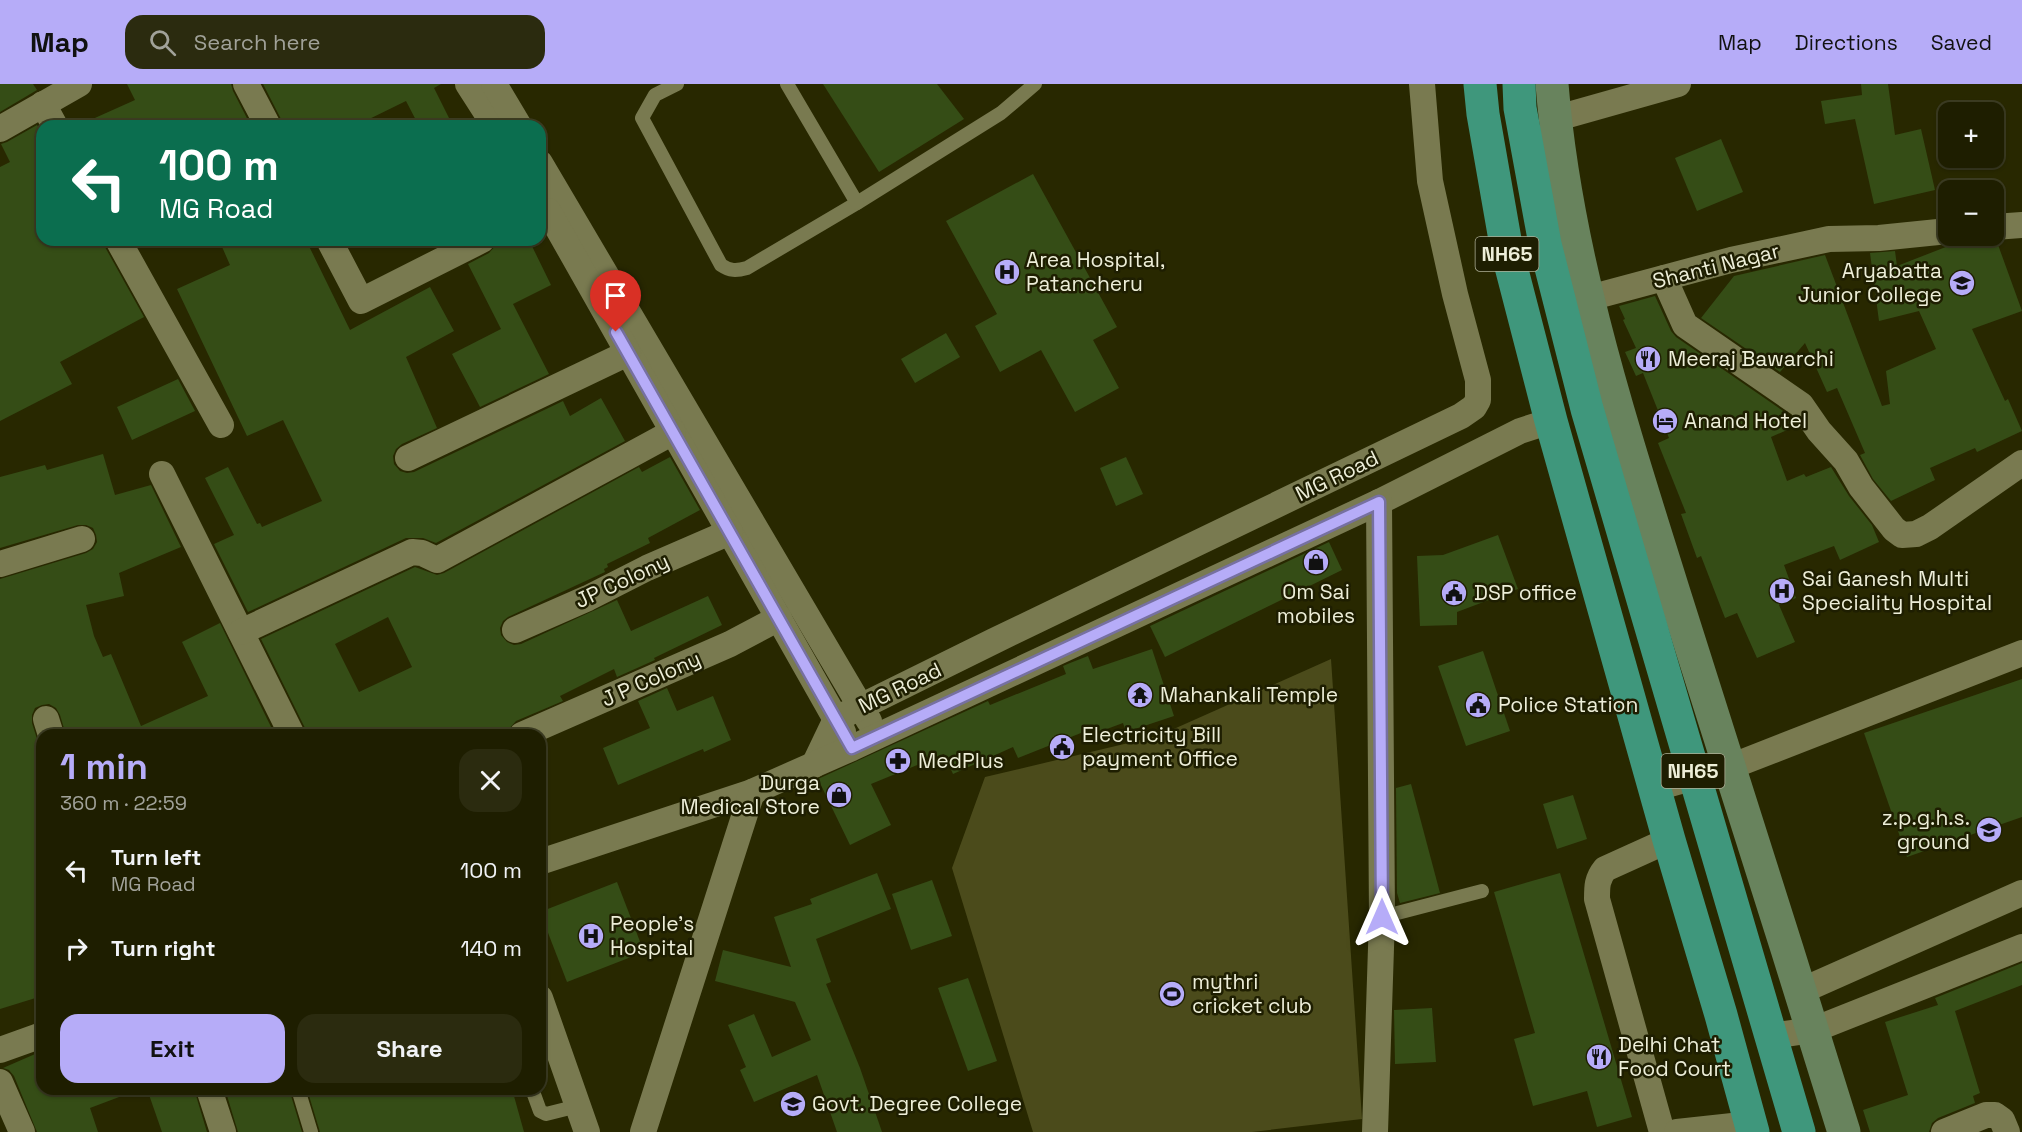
<!DOCTYPE html>
<html lang="en">
<head>
<meta charset="utf-8">
<style>
	:root { --surface:#1e1e00; --page:#2b2b0f; --text:#f1f3f6; --muted:#a1a299; --line:#3c3c22; --accent:#b6acf8 }
	body { margin:0; font-family:"Space Grotesk",sans-serif; background:var(--page); color:var(--text); height:100vh; display:flex; flex-direction:column; font-size:22px; white-space:nowrap }
	* { box-sizing:border-box; margin:0 }
	p { font-size:20px; color:var(--muted) }
	.icon { flex:none; width:33px; height:33px; fill:none; stroke:currentColor; stroke-width:2; stroke-linecap:round; stroke-linejoin:round }
	.map { position:relative; flex:1; overflow:hidden }
	.panel { position:absolute; left:36px; top:645px; width:510px; height:366px; display:flex; flex-direction:column; background:var(--surface); border-radius:18px; box-shadow:0 2px 4px #0004,0 0 0 2px var(--line) }
	.panel>* { flex:none }
	.top-card { position:absolute; left:36px; top:36px; width:510px; height:126px; border-radius:18px; box-shadow:0 2px 4px #0004,0 0 0 2px var(--line); background:#0b6e4f; color:#fff; overflow:hidden }
	.controls { position:absolute; left:1938px; top:18px; display:grid; gap:12px }
	.controls a { display:grid; place-items:center; width:66px; height:66px; border-radius:12px; background:var(--surface); box-shadow:0 2px 4px #0004,0 0 0 2px var(--line); font-size:30px }
	.pin { position:absolute; display:grid; place-items:center; width:51px; height:51px; color:#fff; margin:-62px -26px; border-radius:50% 50% 50% 0; rotate:-45deg; box-shadow:0 0 6px #0007 }
	.pin .icon { rotate:45deg }
	.me { position:absolute; width:66px; margin:-33px; rotate:0deg; stroke-linejoin:round; filter:drop-shadow(0 0 4px #0008) }
	.turn { display:flex; align-items:center; gap:21px; height:126px; padding:0 24px; font-size:27px }
	.turn .icon { width:78px; height:78px; stroke-width:2.5 }
	.turn b { display:block; font-size:42px; line-height:51px }
	.round { display:grid; place-items:center; flex:none; width:63px; height:63px; border-radius:18px; background:var(--page) }
	.headline { display:flex; align-items:center; justify-content:space-between; height:102px; padding:0 24px }
	h1 { font-size:36px; font-weight:700; line-height:45px; color:var(--accent) }
	.primary-button { display:flex; gap:12px; margin-top:auto; padding:12px 24px }
	.primary-button a { flex:1; height:69px; border-radius:18px; background:var(--accent); color:#111; font-size:24px; font-weight:700; line-height:69px; text-align:center }
	.primary-button a+a { background:var(--page); color:var(--text) }
	ul { padding:0; list-style:none }
	li { display:flex; align-items:center; gap:18px; height:78px; padding:0 24px }
	li div { flex:1 }
	li b { display:block; font-size:22px }
	li em { font-style:normal }
	header { display:flex; align-items:center; gap:36px; box-sizing:border-box; height:84px; padding:0 30px; background:var(--accent); color:#111 }
	header strong { font-size:28px }
	nav { display:flex; gap:33px; margin-inline-start:auto; font-size:21px }
	.search { width:420px; height:54px; background:var(--page); display:flex; align-items:center; gap:15px; box-sizing:border-box; padding:0 21px; border-radius:18px; color:var(--muted); font-size:22px }
	.map>svg:first-child { display:block }
	.green { fill:#4b4b1b }
	.building { fill:#354d16; fill-rule:evenodd }
	.lines { fill:none; stroke-linecap:round; stroke-linejoin:round }
	.lane { stroke:#797a50; stroke-width:14 }
	.street { stroke:#797a50; stroke-width:26 }
	.secondary { stroke:#68835d; stroke-width:33 }
	.highway { stroke:#3f977c; stroke-width:33 }
	.route-casing { stroke:#7670a1; stroke-width:15 }
	.route { stroke:#b6acf8; stroke-width:10 }
	.labels { text-anchor:middle; stroke-width:5; stroke-linejoin:round; paint-order:stroke }
	.shield { fill:#1e1e01; stroke:#afb098; stroke-width:1.5 }
	.shield-label { font-size:20px; font-weight:bold; fill:#edeed8 }
	.poi-label { font-size:21px; fill:#edeed8; stroke:#1e1e01; text-anchor:start }
	.street-label { font-size:21px; fill:#edeed8; stroke:#1e1e01 }
</style>
</head>
<body>
<header>
<strong>Map</strong>
<div class="search"><svg class="icon" aria-label="search" viewBox="0 0 24 24"><circle cx="10" cy="10" r="6"/><path d="M15 15l6 6"/></svg>Search here</div>
<nav><a>Map</a><a>Directions</a><a>Saved</a></nav>
</header>
<div class="map">
<svg width="2022" height="1048" viewBox="0 0 2022 1048">
	<rect width="100%" height="100%" fill="#282800"/>
	<path class="green" d="M1331 575 1362 1035 1252 1048H1033L952 784 985 693 1158 652Z"/>
	<g class="building">
		<path d="M0 0H33L37 6 0 28Z"/>
		<path d="M127 0H231L233 7 251 42H77L135 16Z"/>
		<path d="M263 0H441L434 4 453 42H419L406 17 355 42H283L281 35Z"/>
		<path d="M823 0H937L964 35 879 88Z"/>
		<path d="M1861 0H1888L1895 51 1921 45 1935 106 1874 120 1855 35 1825 40 1821 17 1862 11Z"/>
		<path d="M37 41 42 49V156H103L105 163 144 233 60 278 72 300 0 337V83L10 78 1 60 7 58Z"/>
		<path d="M1721 55 1743 108 1697 127 1675 74Z"/>
		<path d="M1033 90 1117 243 1093 256 1119 304 1075 328 1041 266 1000 288 975 242 997 230 946 137Z"/>
		<path d="M1974 152H1982L1988 157 1997 158 2022 227 1972 245 2005 317 2008 315 2022 347 1977 368 1975 364 1930 384 1935 396 1891 417 1873 395 1860 371 1865 369 1837 304 1827 308 1805 259 1780 288 1701 234 1734 192 1825 171 1882 322 1890 320 1886 287 1936 265 1919 227 1879 237 1870 169 1895 167 1897 182Z"/>
		<path d="M219 156H306L350 246 430 203 454 247 406 273 437 344 402 360 396 365 393 372 394 380 400 387 407 389 414 388 563 317 570 332 601 314 625 357 436 459 423 454H406L248 528 214 460 234 451 205 394 228 383 257 440 260 439 262 443 322 417 283 336 247 352 177 205 230 181Z"/>
		<path d="M506 156H529L551 201 513 220 549 290 480 323 452 270 501 245 468 180 489 169 496 161Z"/>
		<path d="M1655 212 1671 247 1676 253 1789 331 1794 343 1771 353 1787 397 1804 390 1806 393 1831 383 1849 412 1872 441 1879 458 1840 476 1834 462 1784 481 1796 514 1779 521 1795 558 1757 574 1737 529 1725 534 1701 472 1697 474 1681 430 1686 429 1658 359 1669 354 1643 289 1636 292 1625 268 1636 264 1623 236 1625 235 1619 222Z"/>
		<path d="M946 249 960 273 915 299 901 275Z"/>
		<path d="M178 295 195 327 132 356 117 323Z"/>
		<path d="M103 370 115 411 151 401 181 463 119 489 124 512 86 521 94 552 103 573 111 570 141 642 208 612 182 558 220 539 275 651H66L60 631 56 624 49 620 42 621 35 624 32 631V639L37 655 42 663V912L0 925V495L86 469 93 465 97 458 96 451 93 444 86 441H78L0 464V393L45 381 47 386Z"/>
		<path d="M670 373 700 426 648 454 650 459 607 480 608 483 604 485 605 488 508 533 503 537 500 544 501 551 507 558 514 561 521 560 617 516 631 547 708 512 722 541 654 574 655 576 617 593 614 585 560 612 563 617 516 637 508 646 499 651H307L305 644 261 555 415 483 437 491 444 489 639 383 642 388ZM388 533 412 583 359 608 335 560Z"/>
		<path d="M1126 373 1143 410 1116 422 1100 384Z"/>
		<path d="M1498 451 1518 505 1457 528V541L1420 542 1417 472 1443 471Z"/>
		<path d="M1329 458 1342 486 1165 573 1150 542Z"/>
		<path d="M1152 565 1174 632 1126 648 1123 639 1088 652 1086 647 1018 674 1013 663 953 690 944 670 871 700 891 741 850 761 818 695 988 617 990 621 1066 590 1063 582 1070 579 1088 572 1093 585Z"/>
		<path d="M1483 567 1510 647 1466 662 1438 582Z"/>
		<path d="M2022 595V733L1907 773 1864 649Z"/>
		<path d="M667 604 677 627 713 612 731 656 704 668 703 665 618 701 603 664 650 644 638 617Z"/>
		<path d="M1411 700 1440 809 1400 819 1397 809 1396 704Z"/>
		<path d="M1573 711 1587 755 1557 765 1543 720Z"/>
		<path d="M877 789 891 825 816 855 831 898 826 900 860 984 882 1048H837L817 991 754 1018 740 986 746 983 728 941 754 930 772 973 811 956 795 918 715 897 723 866 791 883 774 833 812 820 810 815Z"/>
		<path d="M1560 789 1632 1033 1597 1043 1587 1007 1533 1022 1514 955 1535 949 1494 808Z"/>
		<path d="M932 796 952 852 911 866 892 810Z"/>
		<path d="M617 798 644 868 567 898 540 828Z"/>
		<path d="M2022 879V901L1955 927 1980 1009 1973 1012 1975 1019 1938 1034 1932 1039 1929 1048H1870L1863 1026 1908 1011 1885 938 1938 921 1935 914Z"/>
		<path d="M968 894 997 977 968 987 938 904Z"/>
		<path d="M1432 924 1436 978 1395 980 1394 926Z"/>
		<path d="M42 967V1005H135V1007L90 1024 98 1048H37L14 992 9 986 3 984Z"/>
		<path d="M147 1005H194L207 1048H162Z"/>
		<path d="M225 1005H289L302 1048H238Z"/>
		<path d="M307 1005H512L524 1048H320Z"/>
	</g>
	<g class="lines">
		<g class="lane">
			<path d="M677 0 655 11 642 34 721 181C730 187 736 187 747 184L857 119 1001 29 1035 0"/>
			<path d="M787 0 857 119"/>
			<path d="M1382 833 1482 807"/>
			<path d="M298 1005 311 1048"/>
			<path d="M532 1005 540 1027 546 1030 578 1022"/>
		</g>
		<g class="street">
			<path d="M246 0 268 42"/>
			<path d="M468 0 495 42"/>
			<path d="M494 0 519 42"/>
			<path d="M43 20 55 42"/>
			<path d="M1554 35 1678 0"/>
			<path d="M0 45 79 0"/>
			<path d="M540 79 869 637"/>
			<path d="M548 127 843 648"/>
			<path d="M1994 143 2022 141"/>
			<path d="M118 156 221 341"/>
			<path d="M329 156 361 217 482 156"/>
			<path d="M1664 194 1685 241 1801 321 1819 347 1846 377 1861 403 1894 445 1902 451 1916 450 1930 443 2022 379"/>
			<path d="M1589 214 1731 176 1829 155 1879 154 1948 147"/>
			<path d="M408 374 628 269"/>
			<path d="M162 390 292 651"/>
			<path d="M0 480 82 455"/>
			<path d="M515 546 588 514 647 484 730 448"/>
			<path d="M241 548 412 468 422 469 437 476 673 348"/>
			<path d="M46 635 51 651"/>
			<path d="M522 651 730 560 779 534"/>
			<path d="M814 681 836 635 994 557 1461 332 1474 323 1478 316V296L1455 210 1430 97 1422 0"/>
			<path d="M1656 704 1730 683 2022 569"/>
			<path d="M540 778 752 708 852 664 1379 418 1520 347 1551 337"/>
			<path d="M1801 907 2022 809"/>
			<path d="M540 914 587 1048"/>
			<path d="M1771 952 1813 946 2022 863"/>
			<path d="M0 966 42 951"/>
			<path d="M0 998 22 1048"/>
			<path d="M209 1005 223 1048"/>
			<path d="M643 1048 752 708"/>
			<path d="M1375 1048 1382 833 1379 418"/>
			<path d="M1662 1048 1597 815C1597 802 1597 795 1605 785L1669 756"/>
			<path d="M1677 1048 1751 1040"/>
			<path d="M1944 1048 1986 1031H1995L2002 1036 2007 1048"/>
		</g>
		<path class="secondary" d="M1552 0C1566 176 1624 348 1676 515 1733 693 1789 870 1844 1048"/>
		<g class="highway">
			<path d="M1480 0 1483 30 1507 167 1551 337 1669 756 1721 931 1753 1048"/>
			<path d="M1519 0 1520 24 1545 160 1587 325 1799 1048"/>
		</g>
	</g>
	<g class="lines">
		<g class="route-casing">
			<path id="route" d="M616 248 852 664 1379 418 1382 833"/>
		</g>
		<use href="#route" class="route"/>
	</g>
	<defs>
		<g id="hospital-disc" transform="scale(1.35)"><circle r="9.5" fill="#b6acf8" stroke="#1e1e01"/><path d="M-5-5h3v3.5h4V-5h3V5h-3V1.5h-4V5h-3Z" fill="#111"/></g>
		<g id="university-disc" transform="scale(1.35)"><circle r="9.5" fill="#b6acf8" stroke="#1e1e01"/><path d="M0-5L7-2L0 1L-7-2ZM-4 1L0 2.5L4 1V4Q0 6-4 4Z" fill="#111"/></g>
		<g id="restaurant-disc" transform="scale(1.35)"><circle r="9.5" fill="#b6acf8" stroke="#1e1e01"/><path d="M-5-6h1v4h1v-4h1v4h1v-4h1v5L-1.5 .5V6h-2V.5L-5-1ZM5-6V6H3V1.5H1.5Q1.5-4 5-6Z" fill="#111"/></g>
		<g id="hotel-disc" transform="scale(1.35)"><circle r="9.5" fill="#b6acf8" stroke="#1e1e01"/><path d="M-6-4.5h1.5V1H6V5H4.5V3h-9V5H-6ZM-4 0a1.8 1.8 0 1 1 3.6 0ZM.5 0V-2.5h3Q6-2.5 6 0Z" fill="#111"/></g>
		<g id="shop-disc" transform="scale(1.35)"><circle r="9.5" fill="#b6acf8" stroke="#1e1e01"/><path d="M-5-2.5h2.3a2.7 3.5 0 0 1 5.4 0H5L5.5 6h-11ZM-1.5-2.5h3a1.5 2.3 0 0 0-3 0Z" fill="#111"/></g>
		<g id="civic-disc" transform="scale(1.35)"><circle r="9.5" fill="#b6acf8" stroke="#1e1e01"/><path d="M-.6-6.5H3V-4.5H.6V-3L4-1V1h2V6H-6V1h2V-1L-.6-3ZM-1.2 2.5V6h2.4V2.5Z" fill="#111"/></g>
		<g id="temple-disc" transform="scale(1.35)"><circle r="9.5" fill="#b6acf8" stroke="#1e1e01"/><path d="M0-6L5-2H3V0L6.5 2.5H4V6H1.5V3h-3V6H-4V2.5H-6.5L-3 0V-2H-5Z" fill="#111"/></g>
		<g id="pharmacy-disc" transform="scale(1.35)"><circle r="9.5" fill="#b6acf8" stroke="#1e1e01"/><path d="M-2-6h4v4h4v4h-4v4h-4v-4h-4v-4h4Z" fill="#111"/></g>
		<g id="school-disc" transform="scale(1.35)"><circle r="9.5" fill="#b6acf8" stroke="#1e1e01"/><path d="M0-5L7-2L0 1L-7-2ZM-4 1L0 2.5L4 1V4Q0 6-4 4Z" fill="#111"/></g>
		<g id="stadium-disc" transform="scale(1.35)"><circle r="9.5" fill="#b6acf8" stroke="#1e1e01"/><path d="M0-5a6.5 5 0 1 0 0 10a6.5 5 0 1 0 0-10ZM-3.5-1.8h7v3.6h-7Z" fill="#111"/></g>
	</defs>
	<g fill-rule="evenodd">
		<use href="#hospital-disc" x="1007" y="188"/>
		<use href="#university-disc" x="1962" y="199"/>
		<use href="#restaurant-disc" x="1648" y="275"/>
		<use href="#hotel-disc" x="1665" y="337"/>
		<use href="#shop-disc" x="1316" y="478"/>
		<use href="#hospital-disc" x="1782" y="507"/>
		<use href="#civic-disc" x="1454" y="509"/>
		<use href="#temple-disc" x="1140" y="611"/>
		<use href="#civic-disc" x="1478" y="621"/>
		<use href="#civic-disc" x="1062" y="663"/>
		<use href="#pharmacy-disc" x="898" y="677"/>
		<use href="#shop-disc" x="839" y="711"/>
		<use href="#school-disc" x="1989" y="746"/>
		<use href="#hospital-disc" x="591" y="852"/>
		<use href="#stadium-disc" x="1172" y="910"/>
		<use href="#restaurant-disc" x="1599" y="973"/>
		<use href="#university-disc" x="793" y="1020"/>
	</g>
	<g class="labels">
		<g class="shield">
			<rect x="1475.5" y="153" width="63" height="34" rx="4.5"/>
			<rect x="1661.5" y="670" width="63" height="34" rx="4.5"/>
		</g>
		<g class="shield-label">
			<text x="1507" y="177">NH65</text>
			<text x="1693" y="694">NH65</text>
		</g>
		<g class="poi-label">
			<text x="1026" y="183">Area Hospital,<tspan x="1026" dy="24">Patancheru</tspan></text>
			<text x="1942" y="194" text-anchor="end">Aryabatta<tspan x="1942" dy="24">Junior College</tspan></text>
			<text x="1668" y="282">Meeraj Bawarchi</text>
			<text x="1684" y="344">Anand Hotel</text>
			<text x="1802" y="502">Sai Ganesh Multi<tspan x="1802" dy="24">Speciality Hospital</tspan></text>
			<text x="1316" y="515" text-anchor="middle">Om Sai<tspan x="1316" dy="24">mobiles</tspan></text>
			<text x="1474" y="516">DSP office</text>
			<text x="1160" y="618">Mahankali Temple</text>
			<text x="1498" y="628">Police Station</text>
			<text x="1082" y="658">Electricity Bill<tspan x="1082" dy="24">payment Office</tspan></text>
			<text x="918" y="684">MedPlus</text>
			<text x="820" y="706" text-anchor="end">Durga<tspan x="820" dy="24">Medical Store</tspan></text>
			<text x="1970" y="741" text-anchor="end">z.p.g.h.s.<tspan x="1970" dy="24">ground</tspan></text>
			<text x="610" y="847">People's<tspan x="610" dy="24">Hospital</tspan></text>
			<text x="1192" y="905">mythri<tspan x="1192" dy="24">cricket club</tspan></text>
			<text x="1618" y="968">Delhi Chat<tspan x="1618" dy="24">Food Court</tspan></text>
			<text x="812" y="1027">Govt. Degree College</text>
		</g>
		<g class="street-label">
			<text transform="translate(1716 182) rotate(-14)" y="7">Shanti Nagar</text>
			<text transform="translate(1337 392) rotate(-26)" y="7">MG Road</text>
			<text transform="translate(622 497) rotate(-25)" y="7">JP Colony</text>
			<text transform="translate(651 595) rotate(-24)" y="7">J P Colony</text>
			<text transform="translate(900 604) rotate(-26)" y="7">MG Road</text>
		</g>
	</g>
</svg>
<div class="controls">
<a>+</a>
<a>−</a>
</div>
<div class="pin" style="left:616px;top:248px;background:#d93025"><svg class="icon" aria-label="arrive" viewBox="0 0 24 24"><path d="M6 21V4h12l-3 4 3 4H6"/></svg></div>
<svg class="me" style="left:1382px;top:833px" viewBox="-20 -20 40 40"><path d="M0-17L14 15 0 8-14 15z" fill="#b6acf8" stroke="#fff" stroke-width="4"/></svg>
<div class="top-card">
<div class="turn"><svg class="icon" aria-label="left" viewBox="0 0 24 24"><path d="M17 20v-9H6M10 6l-5 5 5 5"/></svg><div><b>100 m</b>MG Road</div></div>
</div>
<section class="panel">
<div class="headline"><div><h1>1 min</h1><p>360 m · 22:59</p></div><a class="round"><svg class="icon" aria-label="close" viewBox="0 0 24 24"><path d="M6 6l12 12M18 6L6 18"/></svg></a></div>
<ul>
<li><svg class="icon" aria-label="left" viewBox="0 0 24 24"><path d="M17 20v-9H6M10 6l-5 5 5 5"/></svg><div><b>Turn left</b><p>MG Road</p></div><em>100 m</em></li>
<li><svg class="icon" aria-label="right" viewBox="0 0 24 24"><path d="M7 20v-9h11M14 6l5 5-5 5"/></svg><div><b>Turn right</b></div><em>140 m</em></li>
</ul>
<div class="primary-button"><a>Exit</a><a>Share</a></div>
</section>
</div>
</body>
</html>
